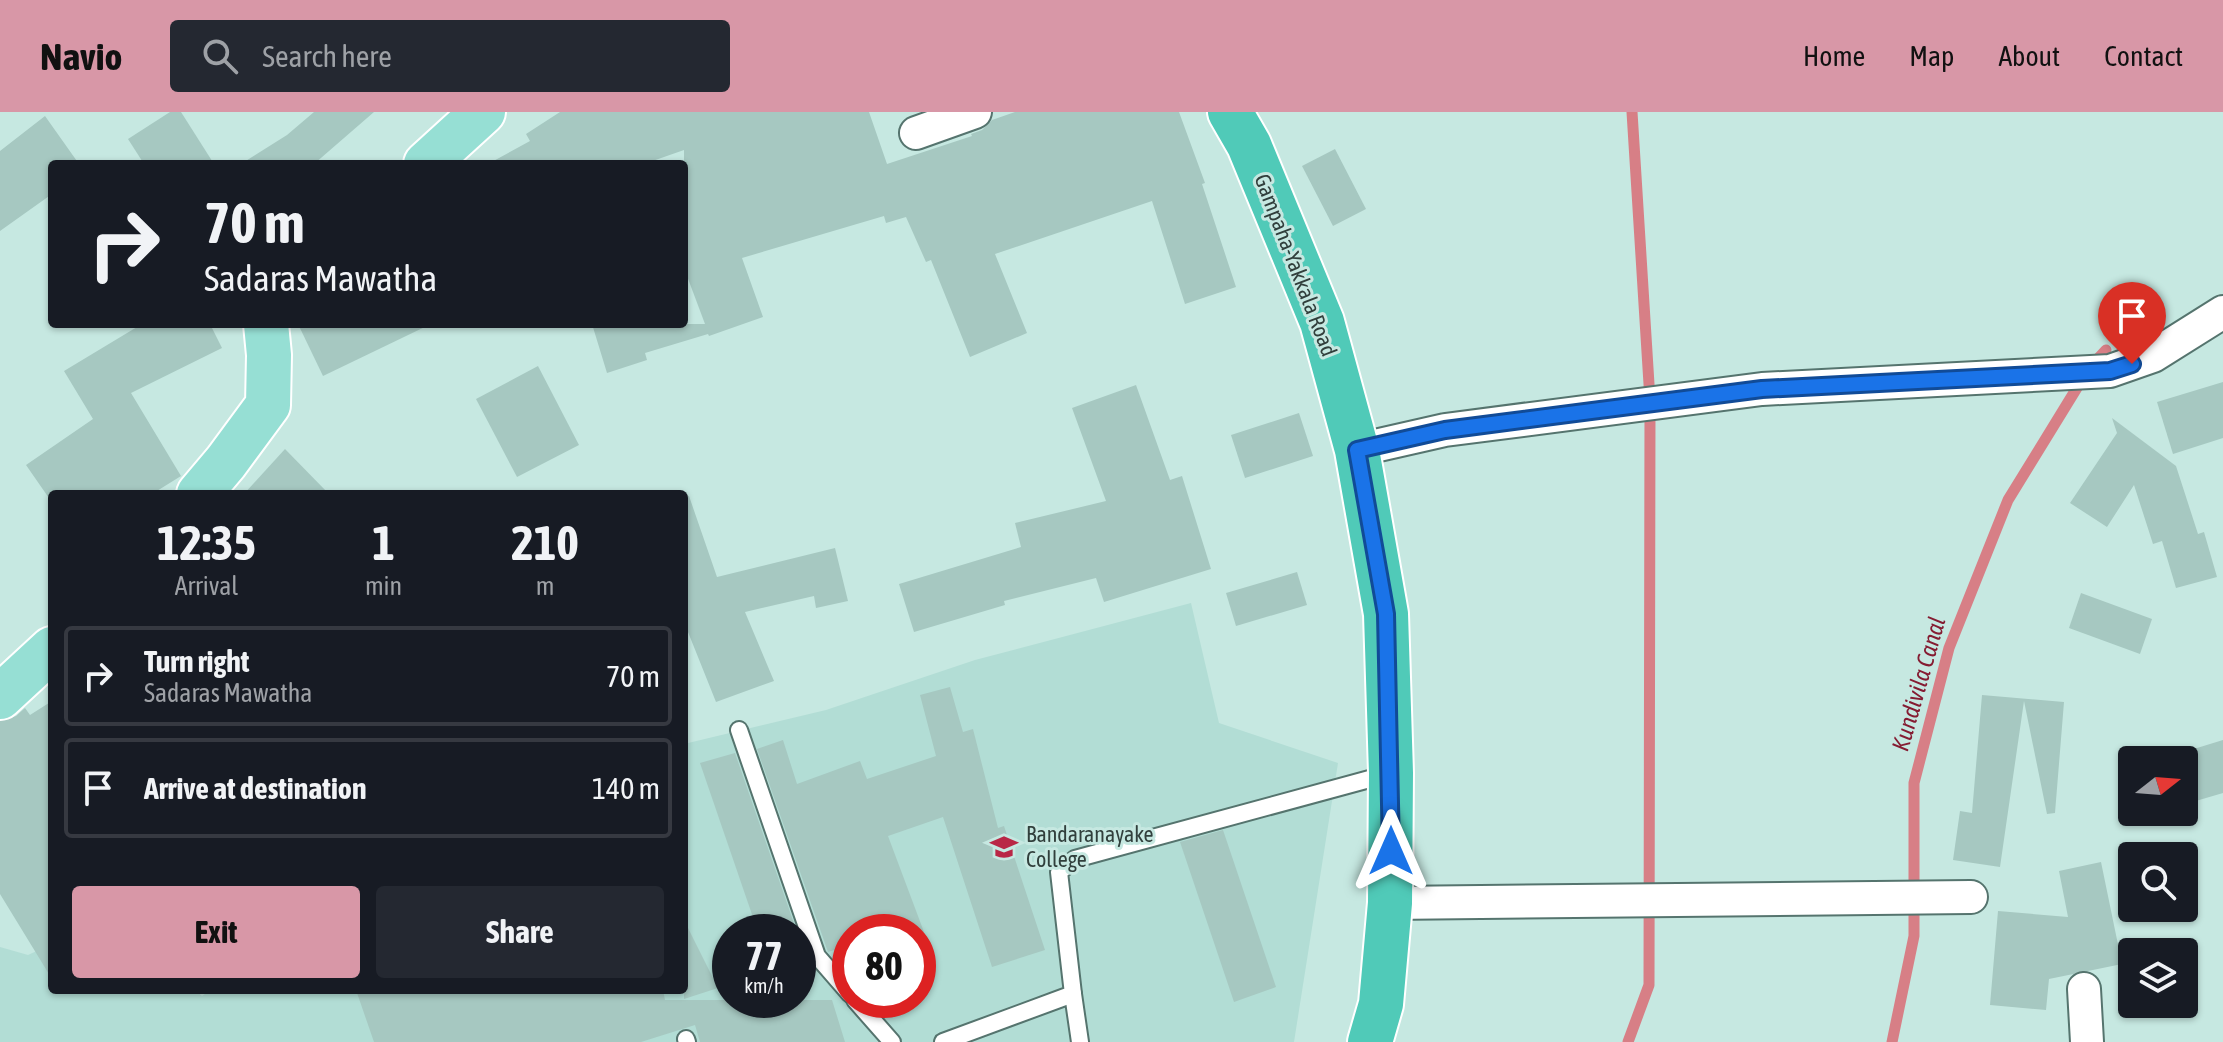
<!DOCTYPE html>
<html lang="en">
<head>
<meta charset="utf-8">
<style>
	:root { --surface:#171b24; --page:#242831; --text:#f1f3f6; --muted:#9ea1a6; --line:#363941; --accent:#d897a7 }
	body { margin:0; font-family:"Asap Condensed",sans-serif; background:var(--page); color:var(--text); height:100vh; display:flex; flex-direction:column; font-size:30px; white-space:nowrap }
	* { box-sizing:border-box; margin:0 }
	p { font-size:26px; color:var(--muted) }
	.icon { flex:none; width:44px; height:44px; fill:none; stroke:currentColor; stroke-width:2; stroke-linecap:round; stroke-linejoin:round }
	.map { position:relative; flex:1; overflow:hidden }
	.panel { position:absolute; left:48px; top:378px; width:640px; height:504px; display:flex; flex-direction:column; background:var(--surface); border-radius:8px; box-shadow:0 2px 6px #0004 }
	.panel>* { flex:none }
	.banner { position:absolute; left:48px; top:48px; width:640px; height:168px; border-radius:8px; box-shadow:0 2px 6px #0004; background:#171b24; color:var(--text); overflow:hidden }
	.needle { width:52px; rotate:73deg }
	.buttons { position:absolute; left:2118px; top:634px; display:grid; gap:16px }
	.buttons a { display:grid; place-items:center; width:80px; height:80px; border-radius:8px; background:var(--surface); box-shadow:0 2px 6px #0004; font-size:40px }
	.speed { position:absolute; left:712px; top:802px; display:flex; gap:16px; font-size:40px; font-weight:700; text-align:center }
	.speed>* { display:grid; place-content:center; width:104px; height:104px; border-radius:50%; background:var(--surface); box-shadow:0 2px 6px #0004; line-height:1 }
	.speed small { font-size:20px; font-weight:400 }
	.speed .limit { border:12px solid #d22; background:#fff; color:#111 }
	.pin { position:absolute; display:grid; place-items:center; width:68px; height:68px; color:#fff; margin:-82px -34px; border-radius:50% 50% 50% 0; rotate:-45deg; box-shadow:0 0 8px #0007 }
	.pin .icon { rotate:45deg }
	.me { position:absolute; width:88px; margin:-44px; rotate:0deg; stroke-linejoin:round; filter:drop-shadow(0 0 6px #0008) }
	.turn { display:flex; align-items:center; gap:28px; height:168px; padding:0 24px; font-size:36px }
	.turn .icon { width:104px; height:104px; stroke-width:2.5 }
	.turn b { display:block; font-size:56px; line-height:68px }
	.eta { display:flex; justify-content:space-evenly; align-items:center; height:136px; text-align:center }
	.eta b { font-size:48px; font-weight:700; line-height:56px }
	.button { display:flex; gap:16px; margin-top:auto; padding:16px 24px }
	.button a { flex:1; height:92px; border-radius:8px; background:var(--accent); color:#111; font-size:32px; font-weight:700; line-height:92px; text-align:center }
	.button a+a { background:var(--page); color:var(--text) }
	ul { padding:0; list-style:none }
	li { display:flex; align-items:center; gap:24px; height:100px; margin:0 16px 12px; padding:0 8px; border:4px solid var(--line); border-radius:8px }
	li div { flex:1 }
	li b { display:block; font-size:30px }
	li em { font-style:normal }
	header { display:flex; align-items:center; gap:48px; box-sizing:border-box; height:112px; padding:0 40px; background:var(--accent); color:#111 }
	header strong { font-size:38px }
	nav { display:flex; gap:44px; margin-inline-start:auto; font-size:28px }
	.search { width:560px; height:72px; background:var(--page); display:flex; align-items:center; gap:20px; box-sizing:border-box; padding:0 28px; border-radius:8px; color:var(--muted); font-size:30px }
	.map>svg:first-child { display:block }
	.built { fill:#b2ddd5; fill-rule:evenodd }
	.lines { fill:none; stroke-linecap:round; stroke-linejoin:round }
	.stream { stroke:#d77f86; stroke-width:11 }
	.building { fill:#a6c8c1 }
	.lane-casing { stroke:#55746e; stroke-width:20 }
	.street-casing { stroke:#55746e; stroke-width:36 }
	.primary-casing { stroke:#fff; stroke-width:48 }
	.highway-casing { stroke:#fff; stroke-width:48 }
	.lane { stroke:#fff; stroke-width:16 }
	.street { stroke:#fff; stroke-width:32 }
	.primary { stroke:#96dfd4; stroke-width:44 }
	.highway { stroke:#50cab8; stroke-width:44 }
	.route-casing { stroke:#114b97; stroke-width:20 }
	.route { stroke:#1a73e8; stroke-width:14 }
	.labels { text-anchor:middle; stroke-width:6; stroke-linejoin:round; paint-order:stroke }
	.street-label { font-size:22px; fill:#313f3c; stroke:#c6e8e1 }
	.poi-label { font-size:22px; fill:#313f3c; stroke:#c6e8e1; text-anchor:start }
	.water-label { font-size:24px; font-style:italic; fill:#851c32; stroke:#c6e8e1 }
</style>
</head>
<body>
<header>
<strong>Navio</strong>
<div class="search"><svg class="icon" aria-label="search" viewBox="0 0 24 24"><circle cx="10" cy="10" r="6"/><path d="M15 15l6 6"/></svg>Search here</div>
<nav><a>Home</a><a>Map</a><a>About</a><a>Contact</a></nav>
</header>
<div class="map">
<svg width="2223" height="930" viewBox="0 0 2223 930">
	<rect width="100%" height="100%" fill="#c6e8e1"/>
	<path class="built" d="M1191 491 1219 611 1338 651 1294 930H0V835L28 843 52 832V878H195L202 884 211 878H684V632L826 598 975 548ZM730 820H798V888H730ZM850 820H918V888H850Z"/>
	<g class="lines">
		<g class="stream">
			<path d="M1632 0 1650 288"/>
			<path d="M2091 254 2106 238"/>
			<path d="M1628 930 1649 873 1650 294"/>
			<path d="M1892 930 1914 824V671L1949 536 2008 388 2083 266"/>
		</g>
	</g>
	<g class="building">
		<path d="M170 0H181L214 52H144L128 27Z"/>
		<path d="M314 0H374L314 52H241L287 23Z"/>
		<path d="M560 0H869L887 52 972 24 971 22 982 18 992 8 1015 0H1179L1205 71 1202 72 1236 175 1185 192 1152 89 995 142 1027 221 970 245 931 148 926 150 906 105 886 111 884 104 742 146 763 205 709 224 708 222 645 241 647 248 607 261 592 212H705L684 156V38L644 52H488L530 29 526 22Z"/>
		<path d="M45 4 79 52H52V82L0 119V39Z"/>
		<path d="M1335 37 1366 97 1333 114 1302 54Z"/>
		<path d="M142 212H194L196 214 210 212 222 236 131 281 181 364 152 382H52L51 389 26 353 93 307 64 259Z"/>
		<path d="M298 212H431L323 264Z"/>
		<path d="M538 254 579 333 517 365 476 287Z"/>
		<path d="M2223 270V326L2173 342 2157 290Z"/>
		<path d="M1136 273 1170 368 1182 364 1211 457 1104 490 1096 466 1004 489 1005 493 914 520 899 472 1021 435 1015 411 1106 389 1072 296Z"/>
		<path d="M1299 301 1313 344 1245 366 1231 323Z"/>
		<path d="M2112 306 2176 354 2198 422 2204 420 2217 465 2176 476 2162 429 2153 432 2134 373 2107 415 2070 391 2117 321Z"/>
		<path d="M285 337 329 382H244Z"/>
		<path d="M689 384 717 465 835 436 848 489 816 496 814 484 745 500 774 569 716 590 684 510V385Z"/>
		<path d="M1297 460 1307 493 1236 514 1226 481Z"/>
		<path d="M2081 481 2152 507 2140 542 2069 516Z"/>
		<path d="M950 575 963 620 973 617 998 716 1004 714 1045 838 992 855 943 705 888 724 924 820H850V833L828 840 757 637 783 628 797 672 860 649 867 667 936 644 920 583Z"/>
		<path d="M1982 583 2064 590 2055 701 2047 702 2024 589 2000 755 1953 748 1960 699 1972 701Z"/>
		<path d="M52 589V867L0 782V609L16 604 25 596 30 603Z"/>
		<path d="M2223 628V681L2189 691 2184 676V640Z"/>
		<path d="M735 641 797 820H758L700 651Z"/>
		<path d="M1223 718 1276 875 1234 890 1180 730Z"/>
		<path d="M2101 750 2122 852 2049 867 2046 898 1990 893 1998 799 2068 805 2059 759Z"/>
		<path d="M684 808 718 876 684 887Z"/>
		<path d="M356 878H663L665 888H832L845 930H700L695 913 641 930H374Z"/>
	</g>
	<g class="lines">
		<g class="lane-casing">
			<g id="lane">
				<path d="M739 618 817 844 850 882"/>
				<path d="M1073 882 1080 930"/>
				<path d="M855 888 892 930"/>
				<path d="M686 927 687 930"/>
				<path d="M943 930 1073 882 1059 760 1075 747 1388 662"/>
			</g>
		</g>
		<g class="street-casing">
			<g id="street">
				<path d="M916 21 975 0"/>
				<path d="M1357 338 1445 318 1762 277 2110 259 2153 244 2223 200"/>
				<path d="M1390 791 1971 785"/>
				<path d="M2084 877 2087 930"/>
			</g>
		</g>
		<g class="primary-casing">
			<g id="primary">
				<path d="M426 52 483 0"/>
				<path d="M199 382 226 350 268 293 269 243 266 212"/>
				<path d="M0 585 52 537"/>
			</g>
		</g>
		<g class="highway-casing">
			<path id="highway" d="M1230 0 1249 33 1322 210 1357 338 1386 502 1391 661 1390 791 1381 892 1370 930"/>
		</g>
		<use href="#lane" class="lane"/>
		<use href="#street" class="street"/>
		<use href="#primary" class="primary"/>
		<use href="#highway" class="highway"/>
	</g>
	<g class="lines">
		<g class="route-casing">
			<path id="route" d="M1391 739 1386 502 1357 338 1445 318 1762 277 2110 259 2132 252"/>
		</g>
		<use href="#route" class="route"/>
	</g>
	<defs>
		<g id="school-bare" transform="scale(2.16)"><path d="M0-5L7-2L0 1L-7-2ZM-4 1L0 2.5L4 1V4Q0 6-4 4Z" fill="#b92746" stroke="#c6e8e1" stroke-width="2.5" paint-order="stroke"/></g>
	</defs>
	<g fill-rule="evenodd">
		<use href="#school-bare" x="1004" y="735"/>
	</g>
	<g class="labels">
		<g class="street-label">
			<text transform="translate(1296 153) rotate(69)" y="8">Gampaha-Yakkala Road</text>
		</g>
		<g class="poi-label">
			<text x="1026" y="730">Bandaranayake<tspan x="1026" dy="25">College</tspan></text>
		</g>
		<g class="water-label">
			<text transform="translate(1919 572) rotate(-74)" y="8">Kundivila Canal</text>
		</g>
	</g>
</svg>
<div class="buttons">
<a><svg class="needle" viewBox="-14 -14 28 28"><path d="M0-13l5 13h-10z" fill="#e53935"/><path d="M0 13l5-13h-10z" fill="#9ea1a6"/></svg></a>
<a><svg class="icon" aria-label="search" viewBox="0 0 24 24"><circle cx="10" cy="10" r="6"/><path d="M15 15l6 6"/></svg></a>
<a><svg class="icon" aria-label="layers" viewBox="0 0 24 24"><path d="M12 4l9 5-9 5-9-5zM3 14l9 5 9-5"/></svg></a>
</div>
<div class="speed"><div>77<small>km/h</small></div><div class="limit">80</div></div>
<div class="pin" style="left:2132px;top:252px;background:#d93025"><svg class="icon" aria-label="arrive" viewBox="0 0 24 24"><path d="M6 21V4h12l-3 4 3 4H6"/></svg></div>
<svg class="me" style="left:1391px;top:739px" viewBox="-20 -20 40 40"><path d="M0-17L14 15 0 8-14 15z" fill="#1a73e8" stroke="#fff" stroke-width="4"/></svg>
<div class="banner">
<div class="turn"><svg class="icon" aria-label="right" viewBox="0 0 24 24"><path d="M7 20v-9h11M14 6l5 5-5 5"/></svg><div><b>70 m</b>Sadaras Mawatha</div></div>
</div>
<section class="panel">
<div class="eta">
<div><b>12:35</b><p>Arrival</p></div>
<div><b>1</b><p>min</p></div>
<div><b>210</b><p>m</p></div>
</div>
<ul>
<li><svg class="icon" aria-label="right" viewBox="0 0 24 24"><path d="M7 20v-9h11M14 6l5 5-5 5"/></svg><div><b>Turn right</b><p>Sadaras Mawatha</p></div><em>70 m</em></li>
<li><svg class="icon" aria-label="arrive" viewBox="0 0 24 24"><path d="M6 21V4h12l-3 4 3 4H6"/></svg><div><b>Arrive at destination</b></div><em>140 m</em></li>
</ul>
<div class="button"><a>Exit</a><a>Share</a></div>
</section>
</div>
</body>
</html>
